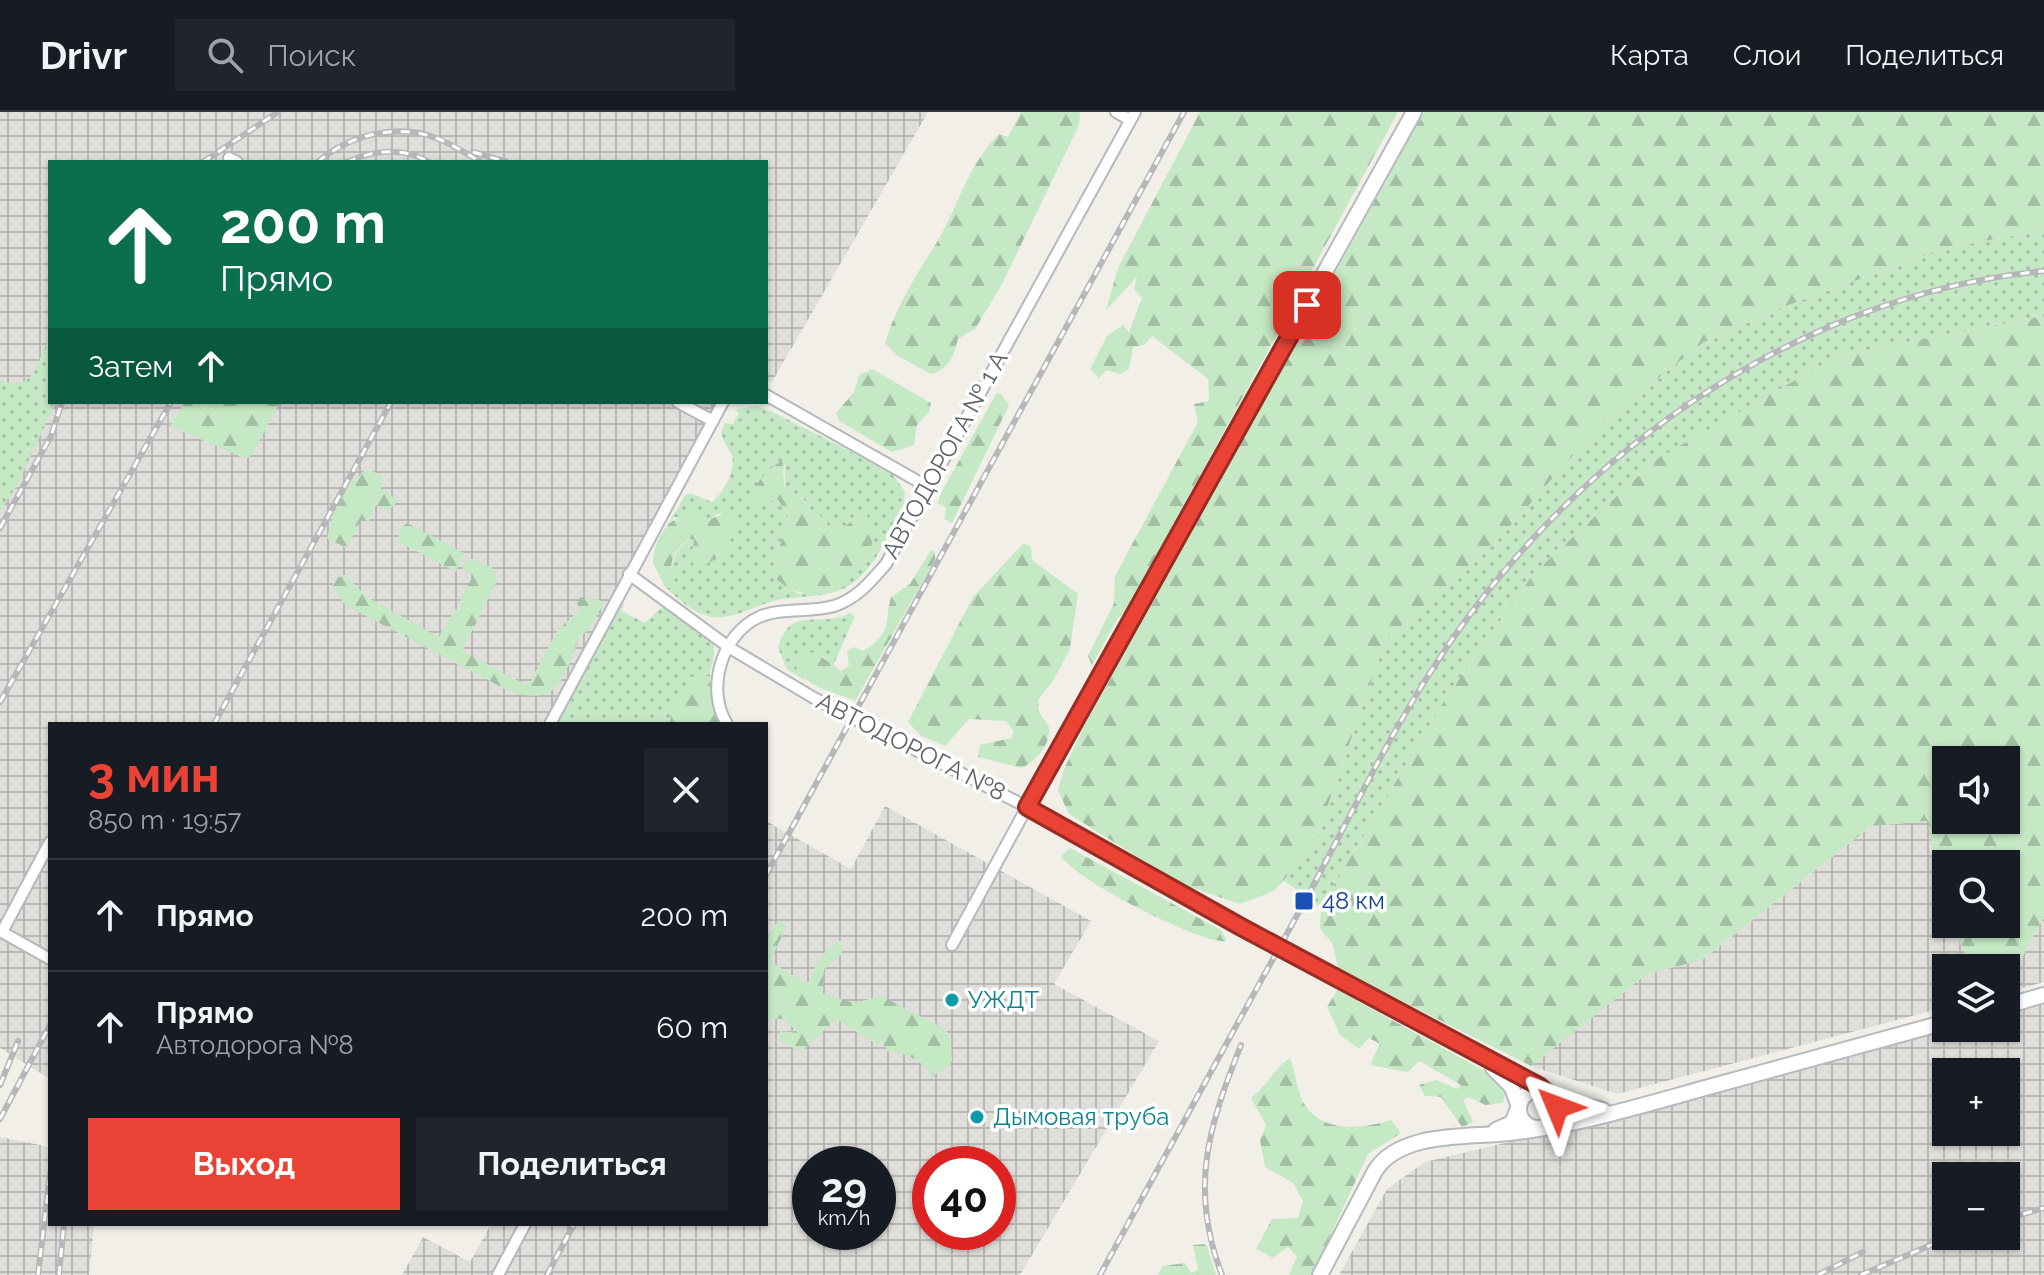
<!DOCTYPE html>
<html lang="ru">
<head>
<meta charset="utf-8">
<style>
	:root { --surface:#171b24; --page:#20242c; --text:#f1f3f6; --muted:#9ea1a6; --line:#363941; --accent:#ea4335 }
	body { margin:0; font-family:Raleway,sans-serif; background:var(--page); color:var(--text); height:100vh; display:flex; flex-direction:column; font-size:30px; white-space:nowrap }
	* { box-sizing:border-box; margin:0 }
	p { font-size:26px; color:var(--muted) }
	.icon { flex:none; width:44px; height:44px; fill:none; stroke:currentColor; stroke-width:2; stroke-linecap:round; stroke-linejoin:round }
	.map { position:relative; flex:1; overflow:hidden }
	.drawer { position:absolute; left:48px; top:610px; width:720px; height:504px; display:flex; flex-direction:column; background:var(--surface); border-radius:0px; box-shadow:0 2px 6px #0004 }
	.drawer>* { flex:none }
	.banner { position:absolute; left:48px; top:48px; width:720px; height:244px; border-radius:0px; box-shadow:0 2px 6px #0004; background:#0b6e4f; color:#fff; overflow:hidden }
	.controls { position:absolute; left:1932px; top:634px; display:grid; gap:16px }
	.controls a { display:grid; place-items:center; width:88px; height:88px; border-radius:0px; background:var(--surface); box-shadow:0 2px 6px #0004; font-size:40px }
	.speed { position:absolute; left:792px; top:1034px; display:flex; gap:16px; font-size:40px; font-weight:700; text-align:center }
	.speed>* { display:grid; place-content:center; width:104px; height:104px; border-radius:50%; background:var(--surface); box-shadow:0 2px 6px #0004; line-height:1 }
	.speed small { font-size:20px; font-weight:400 }
	.speed .limit { border:12px solid #d22; background:#fff; color:#111 }
	.pin { position:absolute; display:grid; place-items:center; width:68px; height:68px; color:#fff; margin:-34px; border-radius:16px; box-shadow:0 4px 12px #0006 }
	.me { position:absolute; width:88px; margin:-44px; rotate:314deg; stroke-linejoin:round; filter:drop-shadow(0 0 6px #0008) }
	.turn { display:flex; align-items:center; gap:28px; height:168px; padding:0 40px; font-size:36px }
	.turn .icon { width:104px; height:104px; stroke-width:2.5 }
	.turn b { display:block; font-size:56px; line-height:68px }
	.then { display:flex; align-items:center; height:76px; padding:0 40px; background:#0003; gap:16px; font-size:30px }
	.round { display:grid; place-items:center; flex:none; width:84px; height:84px; border-radius:0px; background:var(--page) }
	.head { display:flex; align-items:center; justify-content:space-between; height:136px; padding:0 40px }
	h1 { font-size:48px; font-weight:700; line-height:60px; color:var(--accent) }
	.button { display:flex; gap:16px; margin-top:auto; padding:16px 40px }
	.button a { flex:1; height:92px; border-radius:0px; background:var(--accent); color:#fff; font-size:32px; font-weight:700; line-height:92px; text-align:center }
	.button a+a { background:var(--page); color:var(--text) }
	ul { padding:0; list-style:none }
	li { display:flex; align-items:center; gap:24px; height:112px; padding:0 40px; border-top:2px solid var(--line) }
	li div { flex:1 }
	li b { display:block; font-size:30px }
	li em { font-style:normal }
	header { display:flex; align-items:center; gap:48px; box-sizing:border-box; height:112px; padding:0 40px; background:var(--surface); border-bottom:2px solid var(--line) }
	header strong { font-size:38px }
	nav { display:flex; gap:44px; margin-inline-start:auto; font-size:28px }
	.search { width:560px; height:72px; background:var(--page); display:flex; align-items:center; gap:20px; box-sizing:border-box; padding:0 28px; border-radius:0px; color:var(--muted); font-size:30px }
	.map>svg:first-child { display:block }
	.industrial { fill:url(#industrial-grid); fill-rule:evenodd }
	.grass { fill:url(#grass-dots); fill-rule:evenodd }
	.forest { fill:url(#forest-firs); fill-rule:evenodd }
	.lines { fill:none; stroke-linecap:round; stroke-linejoin:round }
	.street-casing { stroke:#b5b8bc; stroke-width:14 }
	.secondary-casing { stroke:#b6babf; stroke-width:18 }
	.street { stroke:#fff; stroke-width:10 }
	.secondary { stroke:#fff; stroke-width:14 }
	.rail-casing { stroke:#b6b7b8; stroke-width:6 }
	.rail { stroke:#fff; stroke-width:3; stroke-dasharray:9; stroke-linecap:butt }
	.secondary-bridge-casing { stroke:#b6babf; stroke-width:18; stroke-linecap:butt }
	.secondary-bridge { stroke:#fff; stroke-width:14 }
	.route-casing { stroke:#982c22; stroke-width:20 }
	.route { stroke:#ea4335; stroke-width:14 }
	.transit-dot { fill:#1a4fb4; stroke:#fff; stroke-width:3 }
	.culture-dot { fill:#0f9aa8; stroke:#fff; stroke-width:3 }
	.labels { text-anchor:middle; stroke-width:7; stroke-linejoin:round; paint-order:stroke }
	.street-label { font-size:24px; fill:#5f6368; stroke:#fff }
	.transit-label { font-size:24px; fill:#164399; stroke:#fff; text-anchor:start }
	.culture-label { font-size:24px; fill:#0d838f; stroke:#fff; text-anchor:start }
</style>
</head>
<body>
<header>
<strong>Drivr</strong>
<div class="search"><svg class="icon" aria-label="search" viewBox="0 0 24 24"><circle cx="10" cy="10" r="6"/><path d="M15 15l6 6"/></svg>Поиск</div>
<nav><a>Карта</a><a>Слои</a><a>Поделиться</a></nav>
</header>
<div class="map">
<svg width="2044" height="1163" viewBox="0 0 2044 1163">
	<defs>
		<pattern id="industrial-grid" width="8" height="8" patternUnits="userSpaceOnUse" patternTransform="scale(2)"><rect width="8" height="8" fill="#e0deda"/><path d="M0 4h8M4 0v8" fill="none" stroke="#b9b8b5"/></pattern>
		<pattern id="grass-dots" width="8" height="8" patternUnits="userSpaceOnUse" patternTransform="scale(2)"><rect width="8" height="8" fill="#c5e8c5"/><path d="M2 2h.1M6 6h.1" fill="none" stroke="#a3c0a4" stroke-width="1.8" stroke-linecap="round"/></pattern>
		<pattern id="forest-firs" width="22" height="20" patternUnits="userSpaceOnUse" patternTransform="scale(2)"><rect width="22" height="20" fill="#c5e8c5"/><path d="M5 1l3.5 6h-7zM16 11l3.5 6h-7z" fill="#a3c0a4"/></pattern>
	</defs>
	<rect width="100%" height="100%" fill="#f1efe8"/>
	<g class="industrial">
		<path d="M0 0H928L772 270H766V50H50V290H724L553 612H50V967L0 936Z"/>
		<path d="M885 694 1091 809 1054 872 1159 929 1020 1163H402L423 1125 470 1150 491 1112H766V709L851 757ZM810 1052H878V1120H810ZM930 1052H998V1120H930Z"/>
		<path d="M1928 709 1946 812H1950L1970 850 2022 845 2044 805V870L2006 880V856H1946V895L1617 982 1531 954 1647 861 1702 848 1871 714Z"/>
		<path d="M2044 890V1163H1339L1387 1077 1425 1050 1628 1002 1948 916H2006V900ZM1946 960H2006V1020H1946ZM1946 1064H2006V1124H1946Z"/>
		<path d="M0 1025 50 1035V1112H94L89 1163H0Z"/>
	</g>
	<g class="grass">
		<path d="M2044 118V204L1840 243 1658 347 1534 461 1447 584 1321 795 1283 768 1314 733 1386 527 1495 431 1602 311 1704 230 1786 194 1942 137Z"/>
		<path d="M50 227V290H56L16 375 0 399V268C37 281 35 250 50 227Z"/>
		<path d="M756 294 773 300 891 360 905 380 904 392C891 416 879 448 859 466 836 488 806 482 777 488 756 493 734 508 712 505 694 502 678 487 665 475L670 476C670 454 672 441 690 426L694 428 691 448 722 400 708 408 674 405 658 430 685 383 692 382 712 390C723 381 736 359 732 344 729 336 723 330 721 321L725 311 733 312 739 301 734 298ZM785 351V379L803 386 812 401 820 403 830 416 843 417 856 404 840 474 799 482 773 464 788 402 777 386Z"/>
		<path d="M624 490 622 499 645 511 662 495 711 525C718 539 712 549 710 563 708 582 716 596 724 612H554L612 504Z"/>
		<path d="M850 501 855 504 833 554 823 544 796 557 807 570 787 557 778 536C791 490 820 518 850 501Z"/>
	</g>
	<g class="forest">
		<path d="M1021 0H1080L1079 13 1002 172 975 217 958 227C954 243 949 258 931 262L898 244 885 231C897 191 919 160 940 125 960 89 969 52 999 22L1008 25Z"/>
		<path d="M1200 0H1398L1125 501 1118 506 1092 553 1088 544 1114 491 1115 464 1198 310 1194 292 1209 289 1208 267 1152 224 1144 233 1133 235 1129 257 1120 262 1106 258 1099 266 1090 257 1107 224 1123 213 1129 220 1142 186 1134 177 1137 165 1106 198 1118 156Z"/>
		<path d="M1424 0H2044V118L1942 137 1786 194 1704 230 1602 311 1495 431 1386 527 1314 733 1274 779 1240 792 1181 772 1069 702 1058 678 1064 657 1085 613Z"/>
		<path d="M2044 204V805L2022 845 1970 850 1950 812H2006V752H1946V805L1927 709 1871 714 1702 848 1647 862 1531 954 1338 857 1333 833 1320 816 1321 795 1447 584 1534 461 1658 346 1840 243ZM1946 648H2006V708H1946Z"/>
		<path d="M872 257 931 291 929 300 917 313 914 333 892 340 839 309 836 301 854 280 859 263Z"/>
		<path d="M1000 281 1009 293 952 411 944 407 946 396 938 391 940 383 996 282Z"/>
		<path d="M185 290 216 293 218 290H280L252 343 246 347 170 314Z"/>
		<path d="M782 348 785 379 802 386 812 401 820 403 830 416 843 417 856 404 865 401C897 444 820 514 773 464L788 401 777 387 761 394 753 389C752 370 769 358 782 348Z"/>
		<path d="M366 357 382 363 381 377 398 389 388 399 376 393 369 409 361 408 346 436 327 426 333 403 347 376Z"/>
		<path d="M699 399 708 408 726 401 734 411 728 441 696 457 691 448 694 428 689 426C675 438 666 451 675 469L670 476 665 475 653 451C653 424 673 400 699 399Z"/>
		<path d="M407 411 464 441 456 460 397 429 400 417Z"/>
		<path d="M1024 431 1031 435 1032 448 1078 482 1070 537 1053 569 1038 588 1039 600 1049 615C1051 632 1037 648 1022 656L978 645 980 633 1011 626 1014 620 1006 609 969 607 945 634 921 624 908 610 973 485Z"/>
		<path d="M931 438 935 440V448L855 589C831 578 816 580 796 557L802 542 815 540 841 559 849 554 847 539 854 535 863 539C892 522 884 512 891 485L910 472Z"/>
		<path d="M469 446 492 455 497 469 462 539 528 574 557 519 580 497 577 491 580 485 600 488 603 493 587 520 581 522C563 561 564 597 509 579L345 493 332 474 336 466 345 463 367 485 439 525 455 497 459 498 462 491 460 488 473 464 462 456Z"/>
		<path d="M709 564 719 612H670L671 597 691 565Z"/>
		<path d="M1070 736 1221 818 1227 829C1201 833 1074 767 1061 744Z"/>
		<path d="M780 809 787 814 770 849 805 871 810 869C813 855 826 833 842 828V842L824 857 822 881 853 891 882 884 946 918 951 926 952 951 932 965C921 947 908 942 887 939L882 929 876 932 836 907 801 940 778 928 780 919 798 921 784 907H766C766 883 757 821 780 809Z"/>
		<path d="M1337 878 1483 958 1506 977 1503 991 1485 993 1469 985 1463 988 1473 1010 1462 1015 1441 985 1425 984 1419 973 1436 968 1457 977 1461 973 1419 949 1408 960 1370 953 1380 932 1369 926 1359 937 1340 923 1327 895Z"/>
		<path d="M1290 946C1295 959 1297 978 1303 990 1321 1022 1362 1017 1391 1008L1401 1021 1368 1042 1312 1163H1289L1297 1145 1288 1135 1273 1146 1256 1137 1272 1107 1298 1106 1303 1089 1293 1071 1265 1055 1260 1028 1266 1013 1251 986C1267 974 1274 956 1290 946Z"/>
		<path d="M1206 1132 1216 1163H1158L1163 1154 1185 1151 1191 1161 1198 1158 1193 1133Z"/>
	</g>
	<g class="lines">
		<g class="street-casing">
			<g id="street">
				<path d="M1116 0 1130 8"/>
				<path d="M229 46 237 50"/>
				<path d="M766 283 928 375"/>
				<path d="M678 290 713 309"/>
				<path d="M629 462 730 536 814 586 1027 695 952 833"/>
				<path d="M550 612 723 290"/>
				<path d="M727 612C705 577 722 522 759 505 782 495 810 501 834 494 858 486 870 470 886 452L1135 0"/>
				<path d="M50 730 2 820 50 847"/>
				<path d="M498 1163 525 1112"/>
			</g>
		</g>
		<g class="secondary-casing">
			<g id="secondary">
				<path d="M1243 816 1027 695 1414 0"/>
				<path d="M1323 859 1569 991 1603 998"/>
				<path d="M2006 894 2044 883"/>
				<path d="M1493 956 1511 974 1519 994 1512 1011 1496 1018"/>
				<circle cx="1538" cy="997" r="19"/>
				<path d="M1320 1163 1375 1059C1398 1022 1459 1025 1498 1022 1568 1016 1637 995 1705 976 1786 954 1866 932 1946 910"/>
			</g>
		</g>
		<use href="#street" class="street"/>
		<use href="#secondary" class="secondary"/>
		<g class="rail-casing">
			<g id="rail">
				<path d="M473 40 507 50"/>
				<path d="M203 50 278 0"/>
				<path d="M318 50C348 23 398 11 436 26 452 32 467 42 481 50"/>
				<path d="M347 50C373 38 404 35 429 50"/>
				<path d="M0 416 51 324 62 290"/>
				<path d="M0 590 171 290"/>
				<path d="M214 612 391 290"/>
				<path d="M766 763 1184 0"/>
				<path d="M0 973 18 929"/>
				<path d="M0 1007 50 913"/>
				<path d="M2006 1107 2044 1096"/>
				<path d="M38 1163 50 1062"/>
				<path d="M59 1163 64 1112"/>
				<path d="M547 1163 574 1112"/>
				<path d="M1100 1163C1168 1038 1237 912 1306 787 1346 713 1383 635 1428 564 1561 351 1789 184 2044 159"/>
				<path d="M1222 1163C1189 1077 1208 1016 1241 933"/>
				<path d="M1818 1163 1863 1140"/>
				<path d="M1861 1163 1952 1124"/>
			</g>
		</g>
		<use href="#rail" class="rail"/>
		<g class="secondary-bridge-casing">
			<path id="secondary-bridge" d="M1243 816 1323 859"/>
		</g>
		<use href="#secondary-bridge" class="secondary-bridge"/>
	</g>
	<g class="lines">
		<g class="route-casing">
			<path id="route" d="M1307 193 1027 695 1243 816 1539 974 1554 987 1557 995"/>
		</g>
		<use href="#route" class="route"/>
	</g>
	<rect class="transit-dot" x="1294" y="779" width="20" height="20" rx="4"/>
	<g class="culture-dot">
		<circle cx="952" cy="888" r="8"/>
		<circle cx="977" cy="1005" r="8"/>
	</g>
	<g class="labels">
		<g class="street-label">
			<text transform="translate(945 343) rotate(-61)" y="8">АВТОДОРОГА № 1 А</text>
			<text transform="translate(911 635) rotate(27)" y="8">АВТОДОРОГА №8</text>
		</g>
		<g class="transit-label">
			<text x="1322" y="797">48 км</text>
		</g>
		<g class="culture-label">
			<text x="968" y="896">УЖДТ</text>
			<text x="993" y="1013">Дымовая труба</text>
		</g>
	</g>
</svg>
<div class="controls">
<a><svg class="icon" aria-label="sound" viewBox="0 0 24 24"><path d="M4 9h4l5-4v14l-5-4H4zM17 9q2 3 0 6"/></svg></a>
<a><svg class="icon" aria-label="search" viewBox="0 0 24 24"><circle cx="10" cy="10" r="6"/><path d="M15 15l6 6"/></svg></a>
<a><svg class="icon" aria-label="layers" viewBox="0 0 24 24"><path d="M12 4l9 5-9 5-9-5zM3 14l9 5 9-5"/></svg></a>
<a>+</a>
<a>−</a>
</div>
<div class="speed"><div>29<small>km/h</small></div><div class="limit">40</div></div>
<div class="pin" style="left:1307px;top:193px;background:#d93025"><svg class="icon" aria-label="arrive" viewBox="0 0 24 24"><path d="M6 21V4h12l-3 4 3 4H6"/></svg></div>
<svg class="me" style="left:1557px;top:995px" viewBox="-20 -20 40 40"><path d="M0-17L14 15 0 8-14 15z" fill="#ea4335" stroke="#fff" stroke-width="4"/></svg>
<div class="banner">
<div class="turn"><svg class="icon" aria-label="ahead" viewBox="0 0 24 24"><path d="M12 20V5M6 11l6-6 6 6"/></svg><div><b>200 m</b>Прямо</div></div>
<div class="then">Затем<svg class="icon" aria-label="ahead" viewBox="0 0 24 24"><path d="M12 20V5M6 11l6-6 6 6"/></svg></div>
</div>
<section class="drawer">
<div class="head"><div><h1>3 мин</h1><p>850 m · 19:57</p></div><a class="round"><svg class="icon" aria-label="close" viewBox="0 0 24 24"><path d="M6 6l12 12M18 6L6 18"/></svg></a></div>
<ul>
<li><svg class="icon" aria-label="ahead" viewBox="0 0 24 24"><path d="M12 20V5M6 11l6-6 6 6"/></svg><div><b>Прямо</b></div><em>200 m</em></li>
<li><svg class="icon" aria-label="ahead" viewBox="0 0 24 24"><path d="M12 20V5M6 11l6-6 6 6"/></svg><div><b>Прямо</b><p>Автодорога №8</p></div><em>60 m</em></li>
</ul>
<div class="button"><a>Выход</a><a>Поделиться</a></div>
</section>
</div>
</body>
</html>
